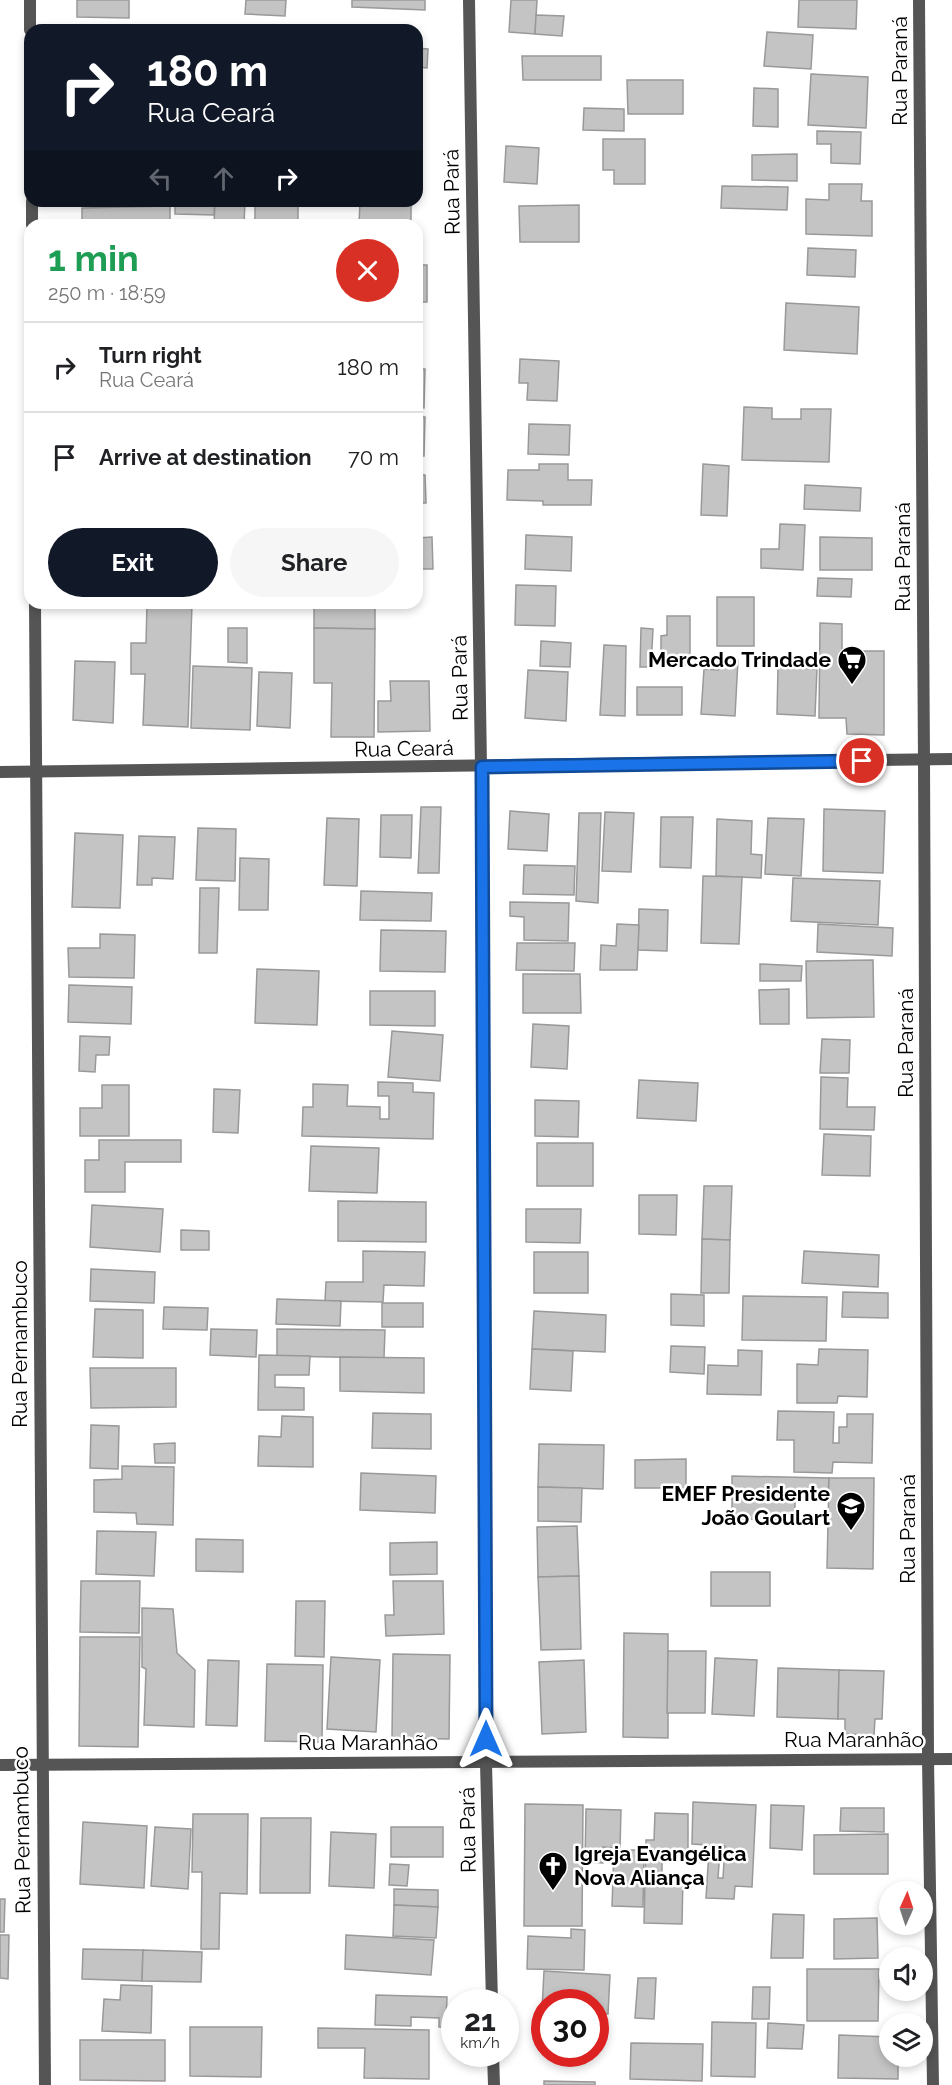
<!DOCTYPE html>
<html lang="en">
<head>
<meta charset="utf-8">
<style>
	:root { --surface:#fff; --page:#f6f6f6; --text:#202124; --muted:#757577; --line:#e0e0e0; --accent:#111827 }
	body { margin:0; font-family:Raleway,sans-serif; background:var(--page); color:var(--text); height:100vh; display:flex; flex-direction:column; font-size:22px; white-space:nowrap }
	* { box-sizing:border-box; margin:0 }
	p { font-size:20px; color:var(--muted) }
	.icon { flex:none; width:33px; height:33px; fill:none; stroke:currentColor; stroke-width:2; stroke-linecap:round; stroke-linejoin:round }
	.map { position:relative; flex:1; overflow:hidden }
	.sheet { position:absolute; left:24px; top:219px; width:399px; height:390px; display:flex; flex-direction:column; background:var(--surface); border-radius:18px; box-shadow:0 3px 9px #0003 }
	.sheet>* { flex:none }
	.top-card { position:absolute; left:24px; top:24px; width:399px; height:183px; border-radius:18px; box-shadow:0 3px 9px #0003; background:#111827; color:#fff; overflow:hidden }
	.needle { width:39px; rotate:3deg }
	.fabs { position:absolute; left:879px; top:1881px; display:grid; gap:12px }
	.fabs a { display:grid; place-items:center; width:54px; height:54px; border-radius:50%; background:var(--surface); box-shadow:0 3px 9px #0003; font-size:30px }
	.speed { position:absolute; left:441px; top:1989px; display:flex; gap:12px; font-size:30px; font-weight:700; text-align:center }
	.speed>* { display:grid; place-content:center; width:78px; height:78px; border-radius:50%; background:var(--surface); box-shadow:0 3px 9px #0003; line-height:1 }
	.speed small { font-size:15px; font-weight:400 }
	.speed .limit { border:9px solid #d22; background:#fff; color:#111 }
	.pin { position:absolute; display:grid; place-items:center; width:51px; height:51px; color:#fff; margin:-26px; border:3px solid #fff; border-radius:50%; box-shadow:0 2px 6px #0007 }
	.me { position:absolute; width:66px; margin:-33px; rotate:0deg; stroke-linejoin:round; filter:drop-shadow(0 0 4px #0008) }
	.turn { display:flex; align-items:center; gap:21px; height:126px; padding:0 24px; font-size:27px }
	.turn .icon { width:78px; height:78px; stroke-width:2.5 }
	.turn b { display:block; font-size:42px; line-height:51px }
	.lanes { display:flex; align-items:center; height:57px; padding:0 24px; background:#0003; justify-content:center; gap:30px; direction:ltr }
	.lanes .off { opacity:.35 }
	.round { display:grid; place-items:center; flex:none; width:63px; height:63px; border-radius:32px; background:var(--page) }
	.overview { display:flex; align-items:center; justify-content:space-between; height:102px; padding:0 24px }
	h1 { font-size:36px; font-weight:700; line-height:45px; color:#1e9e55 }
	.cta { display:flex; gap:12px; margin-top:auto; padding:12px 24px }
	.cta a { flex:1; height:69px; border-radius:36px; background:var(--accent); color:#fff; font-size:24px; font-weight:700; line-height:69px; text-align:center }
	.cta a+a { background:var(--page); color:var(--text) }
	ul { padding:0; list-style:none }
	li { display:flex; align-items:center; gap:18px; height:90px; padding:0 24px; border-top:2px solid var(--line) }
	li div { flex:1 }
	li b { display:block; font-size:22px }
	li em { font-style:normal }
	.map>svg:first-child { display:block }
	.building { fill:#c4c4c4; stroke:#999; stroke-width:1.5 }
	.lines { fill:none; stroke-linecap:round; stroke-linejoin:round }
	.minor { stroke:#555; stroke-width:12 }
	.tertiary { stroke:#555; stroke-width:12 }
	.route-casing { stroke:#114b97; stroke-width:15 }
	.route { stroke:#1a73e8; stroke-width:10 }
	.labels { text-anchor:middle; stroke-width:5; stroke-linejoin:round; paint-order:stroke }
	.street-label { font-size:21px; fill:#000; stroke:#fff }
	.poi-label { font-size:21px; font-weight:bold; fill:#000; stroke:#fff; text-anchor:end }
</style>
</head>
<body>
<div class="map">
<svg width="952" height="2085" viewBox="0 0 952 2085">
	<rect width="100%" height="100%" fill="#fff"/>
	<g class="building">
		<path d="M77 0H129V18L77 17Z"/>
		<path d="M246 0H286L285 16 245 14Z"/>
		<path d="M352 0H425V10L352 7Z"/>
		<path d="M511 0H537L535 34 509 32Z"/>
		<path d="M799 0H857L856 29 798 27Z"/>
		<path d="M536 15 564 16 562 36 535 34Z"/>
		<path d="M767 32 813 35 811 69 764 66Z"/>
		<path d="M417 48 428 49 427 68 417 67Z"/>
		<path d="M522 56H601V80H523Z"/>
		<path d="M811 74 868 77 866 128 808 125Z"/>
		<path d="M627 80H683V114H628Z"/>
		<path d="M754 88 778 89V127L753 126Z"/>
		<path d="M584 108 624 109V131L583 130Z"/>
		<path d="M817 131 861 132 860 164 831 163V144H817Z"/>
		<path d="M603 139H645V184H614V170H603Z"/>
		<path d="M506 146 539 148 537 184 504 182Z"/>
		<path d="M797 154V181L752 180V155Z"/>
		<path d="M829 184H862L861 201H872V236L806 234V199L829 200Z"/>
		<path d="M722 186 788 187 787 210 721 208Z"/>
		<path d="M175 201H215L214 215 175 214Z"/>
		<path d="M215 201H245L244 225H214Z"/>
		<rect x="255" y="201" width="43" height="24"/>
		<path d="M360 201H411V225H359Z"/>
		<path d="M579 205V242H520L519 206Z"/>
		<path d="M170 206V225H82V208Z"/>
		<path d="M808 248 856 250 855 277 807 275Z"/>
		<rect x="417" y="265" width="10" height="37"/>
		<path d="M786 303 859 307 857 354 784 350Z"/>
		<path d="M520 359 559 361 557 401 527 400 528 383H519Z"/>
		<path d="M417 369H425L424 408 417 407Z"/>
		<path d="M744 407 772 408V419H801V409H831L829 462 742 460Z"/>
		<path d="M417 417H425L424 456H417Z"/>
		<path d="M529 424 570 425 569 455 528 454Z"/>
		<path d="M539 464H568V480H592L591 505H543V501L507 500 508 470H539Z"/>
		<path d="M703 464 729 466 727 516 701 515Z"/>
		<path d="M417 475H425L426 503H417Z"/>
		<path d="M805 485 861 488 860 511 804 509Z"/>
		<path d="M780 524 805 525 803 570 761 568V549H779Z"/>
		<path d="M526 535 572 537 571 571 525 569Z"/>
		<path d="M432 537 433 569H417V538Z"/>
		<path d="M820 537 872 538V570H820Z"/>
		<path d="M818 578 852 579 851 597 817 596Z"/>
		<path d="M516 585 556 586 555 626 515 625Z"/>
		<rect x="717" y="597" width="37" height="49"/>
		<path d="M147 603 192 604 188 727 143 725 145 674H131V643H146Z"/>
		<path d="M314 603H375V629L314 628Z"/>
		<path d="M667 616H690V665H661V636L667 635Z"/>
		<path d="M820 623 842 624V651H884V735L847 734 846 718H819Z"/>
		<path d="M228 628H247V663L228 662Z"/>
		<path d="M314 628 375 629 374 737H331L332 683H314Z"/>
		<path d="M641 628 653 629 651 667H640Z"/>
		<path d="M541 641 571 643 570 667 540 666Z"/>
		<path d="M604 645 626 646 625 716 600 715Z"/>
		<path d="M718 659 738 660 735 716 701 714 704 669 718 670Z"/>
		<path d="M75 661 115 662 113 723 73 720Z"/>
		<path d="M193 666 252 668 250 730 191 728Z"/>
		<path d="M778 667 817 669 815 716 777 714Z"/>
		<path d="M528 670 568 672 566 721 525 718Z"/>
		<path d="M259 672 292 673 290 728 257 726Z"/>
		<path d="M390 681H429L430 731 378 732V701H391Z"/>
		<rect x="637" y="687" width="45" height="28"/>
		<path d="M421 807H441L439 873H418Z"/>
		<path d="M824 809 885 811 883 873 823 871Z"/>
		<path d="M510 811 549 814 547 851 508 849Z"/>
		<path d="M605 812 634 813 631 872 602 871Z"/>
		<path d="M579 813H601L598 903 576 901Z"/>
		<path d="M381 815H412L411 858 380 857Z"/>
		<path d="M661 817H693L691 868 660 867Z"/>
		<path d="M327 818 359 819 357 886 324 885Z"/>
		<path d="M768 818 804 819 801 876 765 874Z"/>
		<path d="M717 819 752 821 751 854 762 855 761 878 716 876Z"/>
		<path d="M198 828 236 829 235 881 196 880Z"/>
		<path d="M75 833 123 835 120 908 72 907Z"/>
		<path d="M139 836 175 837 173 879 152 878V885H137Z"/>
		<path d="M240 858 269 859 268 910H239Z"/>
		<path d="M524 865 575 866 574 895 523 894Z"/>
		<path d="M703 876 742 877 739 944 701 943Z"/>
		<path d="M793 878 880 881 878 925 791 921Z"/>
		<path d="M200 888H219L217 953H199Z"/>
		<path d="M361 891 432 893 431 921 360 920Z"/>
		<path d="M510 902 569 903 568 941 524 940V917L510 916Z"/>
		<path d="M639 909 668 910 667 951 638 950Z"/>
		<path d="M617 924 639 925 637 970H600L601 945 616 946Z"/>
		<path d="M818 924 893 928 892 956 817 952Z"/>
		<path d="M381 930 446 931 445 972 380 971Z"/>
		<path d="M100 934 135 935 134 978 69 977 68 948H100Z"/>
		<path d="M517 943H575L574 971 516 970Z"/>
		<path d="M873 960 874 1017 807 1018 806 961Z"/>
		<path d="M760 964 802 966 801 981H760Z"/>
		<path d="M257 969 319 971 317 1025 255 1023Z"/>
		<path d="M523 974H580L581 1013H523Z"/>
		<path d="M69 985 132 987 131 1024 68 1022Z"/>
		<path d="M789 989V1024H760L759 990Z"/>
		<path d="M370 991H435V1026L370 1025Z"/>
		<path d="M533 1024 569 1026 567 1069 531 1067Z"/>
		<path d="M392 1031 443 1035 440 1081 388 1077Z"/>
		<path d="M80 1036 110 1037 109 1055H96L95 1072 79 1071Z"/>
		<path d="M822 1039 850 1040 849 1073H820Z"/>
		<path d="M821 1077 848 1078 847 1107H875L874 1130 820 1129Z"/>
		<path d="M639 1080 698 1083 696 1121 637 1118Z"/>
		<path d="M378 1082 413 1083V1092L434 1093 433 1139 302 1136 303 1107H313V1084L348 1085 347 1106 380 1107V1119H389V1096H378Z"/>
		<path d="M102 1085H129V1136H80V1108H102Z"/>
		<path d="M214 1089 240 1090 238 1133 213 1132Z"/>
		<path d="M535 1100 579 1101 578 1137 535 1136Z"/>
		<path d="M824 1134 871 1136 870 1176 822 1175Z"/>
		<path d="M99 1140H181V1162H125V1192H85V1160H99Z"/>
		<rect x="537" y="1143" width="56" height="43"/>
		<path d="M311 1146 379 1148 377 1193 309 1191Z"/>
		<path d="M704 1186H732L730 1240 702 1239Z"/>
		<path d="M639 1195H677L676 1235 639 1234Z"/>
		<path d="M338 1201 426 1202V1242L338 1241Z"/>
		<path d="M92 1205 163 1209 160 1252 90 1247Z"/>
		<path d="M526 1209H581L580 1243 526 1242Z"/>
		<path d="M181 1230 209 1231V1250H181Z"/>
		<path d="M702 1239 730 1240 729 1293H701Z"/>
		<path d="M363 1251 425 1252 424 1286 384 1285 383 1302 325 1301 326 1282H363Z"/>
		<path d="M804 1251 879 1255 878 1287 802 1283Z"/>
		<rect x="534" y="1252" width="54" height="41"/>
		<path d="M91 1269 155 1272 154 1303 90 1301Z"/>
		<path d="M843 1292 888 1293V1318L842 1317Z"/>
		<path d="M671 1294 704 1295V1326L671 1325Z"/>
		<path d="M743 1296 827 1297 826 1341 742 1340Z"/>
		<path d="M277 1299 341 1301 340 1326 276 1324Z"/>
		<rect x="382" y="1303" width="41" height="24"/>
		<path d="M164 1307 208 1308 207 1330 163 1329Z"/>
		<path d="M95 1309 143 1310V1358L93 1357Z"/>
		<path d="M534 1311 606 1315 605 1352 532 1349Z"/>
		<path d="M211 1329 257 1330 256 1357 210 1355Z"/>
		<path d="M277 1329 385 1330 384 1358 277 1356Z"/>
		<path d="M671 1346 705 1347 704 1374 670 1372Z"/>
		<path d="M532 1349 573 1351 571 1391 530 1389Z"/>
		<path d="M819 1349 868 1350 867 1397 838 1396 837 1403H797V1364L818 1365Z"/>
		<path d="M738 1350 762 1351 761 1395 707 1394 708 1365 738 1366Z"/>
		<path d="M259 1355 310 1356 309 1375H275V1387L304 1388V1410H258Z"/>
		<path d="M340 1357 424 1358V1393L340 1391Z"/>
		<path d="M90 1368H176V1407L91 1408Z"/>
		<path d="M778 1411 834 1412 833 1443H839V1427H847V1414H873L872 1463 833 1462 832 1473 794 1472V1440H777Z"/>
		<path d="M373 1413 431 1414V1449L372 1448Z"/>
		<path d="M282 1416 313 1417V1467L258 1466 259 1436 281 1437Z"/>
		<path d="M91 1425 119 1426 118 1469 90 1468Z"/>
		<path d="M175 1443V1463H155L154 1444Z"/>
		<path d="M539 1444 604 1445 603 1489 538 1487Z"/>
		<path d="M686 1459V1488H635V1460Z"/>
		<path d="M122 1466 174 1467 173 1525 137 1524 136 1513 94 1512V1480L122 1479Z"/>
		<path d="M361 1473 436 1476 435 1513 360 1510Z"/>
		<path d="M732 1476 829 1478 828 1497H795V1520L732 1519Z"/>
		<path d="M829 1478H874L873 1569 827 1568Z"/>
		<path d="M538 1487 582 1488 581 1522 538 1521Z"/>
		<path d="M577 1526 579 1576 538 1577 537 1527Z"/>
		<path d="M97 1531 156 1532 154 1576 96 1574Z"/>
		<path d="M196 1539 243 1540V1572L196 1571Z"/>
		<path d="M437 1542V1574L390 1575V1543Z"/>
		<rect x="711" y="1572" width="59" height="34"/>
		<path d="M579 1576 581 1649 541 1650 538 1577Z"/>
		<path d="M81 1581H140L139 1633 80 1632Z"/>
		<path d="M393 1581H443L444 1634 386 1636 385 1615H394Z"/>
		<path d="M296 1601H325L324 1657 295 1656Z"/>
		<path d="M142 1608 173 1609 177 1653 195 1670 194 1727 144 1725 146 1669 142 1667Z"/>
		<path d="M624 1633 668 1634V1738L623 1737Z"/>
		<path d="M80 1637H140L138 1747 79 1746Z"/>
		<path d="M668 1651H706L705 1713H667Z"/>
		<path d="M393 1654 450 1655 449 1739 392 1738Z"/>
		<path d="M331 1657 380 1660 376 1732 327 1729Z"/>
		<path d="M715 1658 757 1660 754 1716 712 1714Z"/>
		<path d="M208 1660 239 1661 237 1726 206 1725Z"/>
		<path d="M584 1660 586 1732 542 1734 539 1662Z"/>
		<path d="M267 1664 323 1665 322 1742 265 1741Z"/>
		<path d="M778 1668 839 1670 838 1719 777 1717Z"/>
		<path d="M839 1670 884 1671 882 1719H875L874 1735 845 1734V1719H838Z"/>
		<path d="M693 1802 756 1805 752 1887 735 1886 734 1899 706 1898 709 1850H720L718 1878H723L725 1846 692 1844Z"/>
		<path d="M525 1804 583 1805 582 1926H524Z"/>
		<path d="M771 1805 804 1806 802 1850 770 1848Z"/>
		<path d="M841 1808H884V1832L840 1831Z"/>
		<path d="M586 1809 621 1810 620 1848 603 1847V1863L585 1862Z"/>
		<path d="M655 1813 688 1814V1855L662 1854V1875L683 1876 682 1924 644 1923 646 1840H654Z"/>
		<path d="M193 1814H248L247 1894 220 1893 219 1949H201L202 1872H192Z"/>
		<path d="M261 1818H311L310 1893H260Z"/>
		<path d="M83 1822 147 1826 144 1888 80 1884Z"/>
		<path d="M155 1827 191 1829 188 1889 151 1886Z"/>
		<rect x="391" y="1827" width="52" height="30"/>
		<path d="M331 1832 376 1834 374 1888 329 1886Z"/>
		<path d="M888 1834V1874H814V1835Z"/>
		<path d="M614 1850H644L643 1907 612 1906Z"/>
		<path d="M390 1864 409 1865 407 1886 389 1885Z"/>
		<path d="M394 1889 438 1890V1907L394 1905Z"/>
		<path d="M0 1899H5L4 1932H0Z"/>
		<path d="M394 1905 438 1907 436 1938 393 1936Z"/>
		<path d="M773 1914 804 1915 803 1958H771Z"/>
		<path d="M877 1918 878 1958 834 1959V1919Z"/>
		<path d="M571 1929 585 1930 584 1970 527 1969 528 1936 571 1938Z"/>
		<path d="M0 1935H9L8 1979 0 1978Z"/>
		<path d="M346 1935 434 1940 431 1975 345 1969Z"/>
		<path d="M83 1949 143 1950 142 1981 82 1979Z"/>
		<path d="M143 1950 202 1952 201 1982 142 1981Z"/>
		<path d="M807 1969H879L878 2021H807Z"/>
		<path d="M544 1971 610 1975 608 2014 596 2013V2002H544V2010H542Z"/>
		<path d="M638 1978H656L654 2019 635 2018Z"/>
		<path d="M121 1985 152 1986 151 2033 102 2031 104 1999 120 2000Z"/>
		<path d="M753 1987H770L769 2019H752Z"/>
		<path d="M376 1995 447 1997 446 2027H439V2018L411 2017V2026L375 2025Z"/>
		<path d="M712 2022 756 2023 755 2077 711 2076Z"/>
		<path d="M768 2023 804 2025 802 2049 767 2048Z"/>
		<path d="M190 2027H262L261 2077 190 2076Z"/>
		<path d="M318 2028 429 2030V2079L364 2078 365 2048H318Z"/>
		<path d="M839 2035 890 2037V2056H898V2079L838 2078Z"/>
		<path d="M80 2040H165V2081L80 2080Z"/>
		<path d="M631 2043 703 2044 702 2081 630 2079Z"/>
		<path d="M544 2081 595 2082V2085H544Z"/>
	</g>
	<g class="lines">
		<g class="minor">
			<path d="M30 0V30"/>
			<path d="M469 0 481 767 486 1763 492 2002"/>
			<path d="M919 0 924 760"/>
			<path d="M32 201V225"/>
			<path d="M35 603 45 2085"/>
			<path d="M0 1765 952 1759"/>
			<path d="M493 2054 494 2085"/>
		</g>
		<g class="tertiary">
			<path d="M924 760 928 1759 933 2085"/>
			<path d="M0 772 952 759"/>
		</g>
	</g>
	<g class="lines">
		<g class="route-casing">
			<path id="route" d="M486 1739 482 767 862 761"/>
		</g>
		<use href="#route" class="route"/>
	</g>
	<defs>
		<g id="supermarket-pin" transform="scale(1.5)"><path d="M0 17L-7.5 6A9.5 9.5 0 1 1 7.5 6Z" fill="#000" stroke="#fff"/><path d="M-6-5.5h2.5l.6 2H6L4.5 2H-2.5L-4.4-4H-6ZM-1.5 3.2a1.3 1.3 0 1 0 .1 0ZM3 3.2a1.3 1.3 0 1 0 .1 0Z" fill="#fff"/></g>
		<g id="school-pin" transform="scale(1.5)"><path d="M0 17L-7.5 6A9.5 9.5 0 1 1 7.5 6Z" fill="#000" stroke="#fff"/><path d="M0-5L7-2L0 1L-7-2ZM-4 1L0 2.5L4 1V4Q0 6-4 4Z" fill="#fff"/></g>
		<g id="church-pin" transform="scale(1.5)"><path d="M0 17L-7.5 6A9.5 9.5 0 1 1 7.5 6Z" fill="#000" stroke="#fff"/><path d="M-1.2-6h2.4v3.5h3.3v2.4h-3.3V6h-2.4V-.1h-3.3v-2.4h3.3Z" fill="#fff"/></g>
	</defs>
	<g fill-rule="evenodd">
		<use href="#supermarket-pin" x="852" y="660"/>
		<use href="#school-pin" x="851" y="1506"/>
		<use href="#church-pin" x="553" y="1866"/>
	</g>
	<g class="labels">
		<g class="street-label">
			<text transform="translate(900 71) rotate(-90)" y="7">Rua Paraná</text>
			<text transform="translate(452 192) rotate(-91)" y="7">Rua Pará</text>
			<text transform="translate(903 557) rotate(-90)" y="7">Rua Paraná</text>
			<text transform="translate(460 678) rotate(-91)" y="7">Rua Pará</text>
			<text transform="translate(404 749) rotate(-1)" y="7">Rua Ceará</text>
			<text transform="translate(906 1043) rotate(-90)" y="7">Rua Paraná</text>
			<text transform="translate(20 1344) rotate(-90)" y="7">Rua Pernambuco</text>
			<text transform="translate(908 1529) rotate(-90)" y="7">Rua Paraná</text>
			<text x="854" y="1747">Rua Maranhão</text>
			<text x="368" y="1750">Rua Maranhão</text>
			<text transform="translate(22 1830) rotate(-91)" y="7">Rua Pernambuco</text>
			<text transform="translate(468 1830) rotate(-91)" y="7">Rua Pará</text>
		</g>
		<g class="poi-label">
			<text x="831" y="667">Mercado Trindade</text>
			<text x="830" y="1501">EMEF Presidente<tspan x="830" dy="24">João Goulart</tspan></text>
			<text x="574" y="1861" text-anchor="start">Igreja Evangélica<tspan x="574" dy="24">Nova Aliança</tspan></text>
		</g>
	</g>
</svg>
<div class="fabs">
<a><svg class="needle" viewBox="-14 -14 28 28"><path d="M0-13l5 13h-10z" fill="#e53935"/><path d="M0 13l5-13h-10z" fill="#757577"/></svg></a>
<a><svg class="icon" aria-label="sound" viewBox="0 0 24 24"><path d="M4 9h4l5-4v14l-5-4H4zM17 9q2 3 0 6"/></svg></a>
<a><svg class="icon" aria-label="layers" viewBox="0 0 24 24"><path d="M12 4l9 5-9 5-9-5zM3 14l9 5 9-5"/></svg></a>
</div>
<div class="speed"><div>21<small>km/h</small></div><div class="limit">30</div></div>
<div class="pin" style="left:862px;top:761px;background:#d93025"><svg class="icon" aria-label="arrive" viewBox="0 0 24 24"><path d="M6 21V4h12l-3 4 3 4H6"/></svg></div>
<svg class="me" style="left:486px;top:1739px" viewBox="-20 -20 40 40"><path d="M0-17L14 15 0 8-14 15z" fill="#1a73e8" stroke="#fff" stroke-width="4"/></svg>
<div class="top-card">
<div class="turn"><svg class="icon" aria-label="right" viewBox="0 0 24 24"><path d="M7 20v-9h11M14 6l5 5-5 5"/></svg><div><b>180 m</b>Rua Ceará</div></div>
<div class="lanes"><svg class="icon off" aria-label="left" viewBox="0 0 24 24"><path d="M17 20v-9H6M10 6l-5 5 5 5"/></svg><svg class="icon off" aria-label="ahead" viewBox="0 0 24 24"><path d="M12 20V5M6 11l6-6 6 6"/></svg><svg class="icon" aria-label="right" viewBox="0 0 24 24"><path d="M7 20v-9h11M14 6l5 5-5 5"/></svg></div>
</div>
<section class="sheet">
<div class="overview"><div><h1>1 min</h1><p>250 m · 18:59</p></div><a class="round" style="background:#d93025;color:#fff"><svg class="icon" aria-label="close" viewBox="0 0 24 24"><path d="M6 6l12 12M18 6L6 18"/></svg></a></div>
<ul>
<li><svg class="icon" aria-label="right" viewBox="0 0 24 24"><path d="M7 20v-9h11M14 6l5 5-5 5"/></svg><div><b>Turn right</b><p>Rua Ceará</p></div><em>180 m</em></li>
<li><svg class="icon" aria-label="arrive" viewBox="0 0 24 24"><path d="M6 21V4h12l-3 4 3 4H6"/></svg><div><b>Arrive at destination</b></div><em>70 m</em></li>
</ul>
<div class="cta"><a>Exit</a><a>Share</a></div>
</section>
</div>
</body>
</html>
